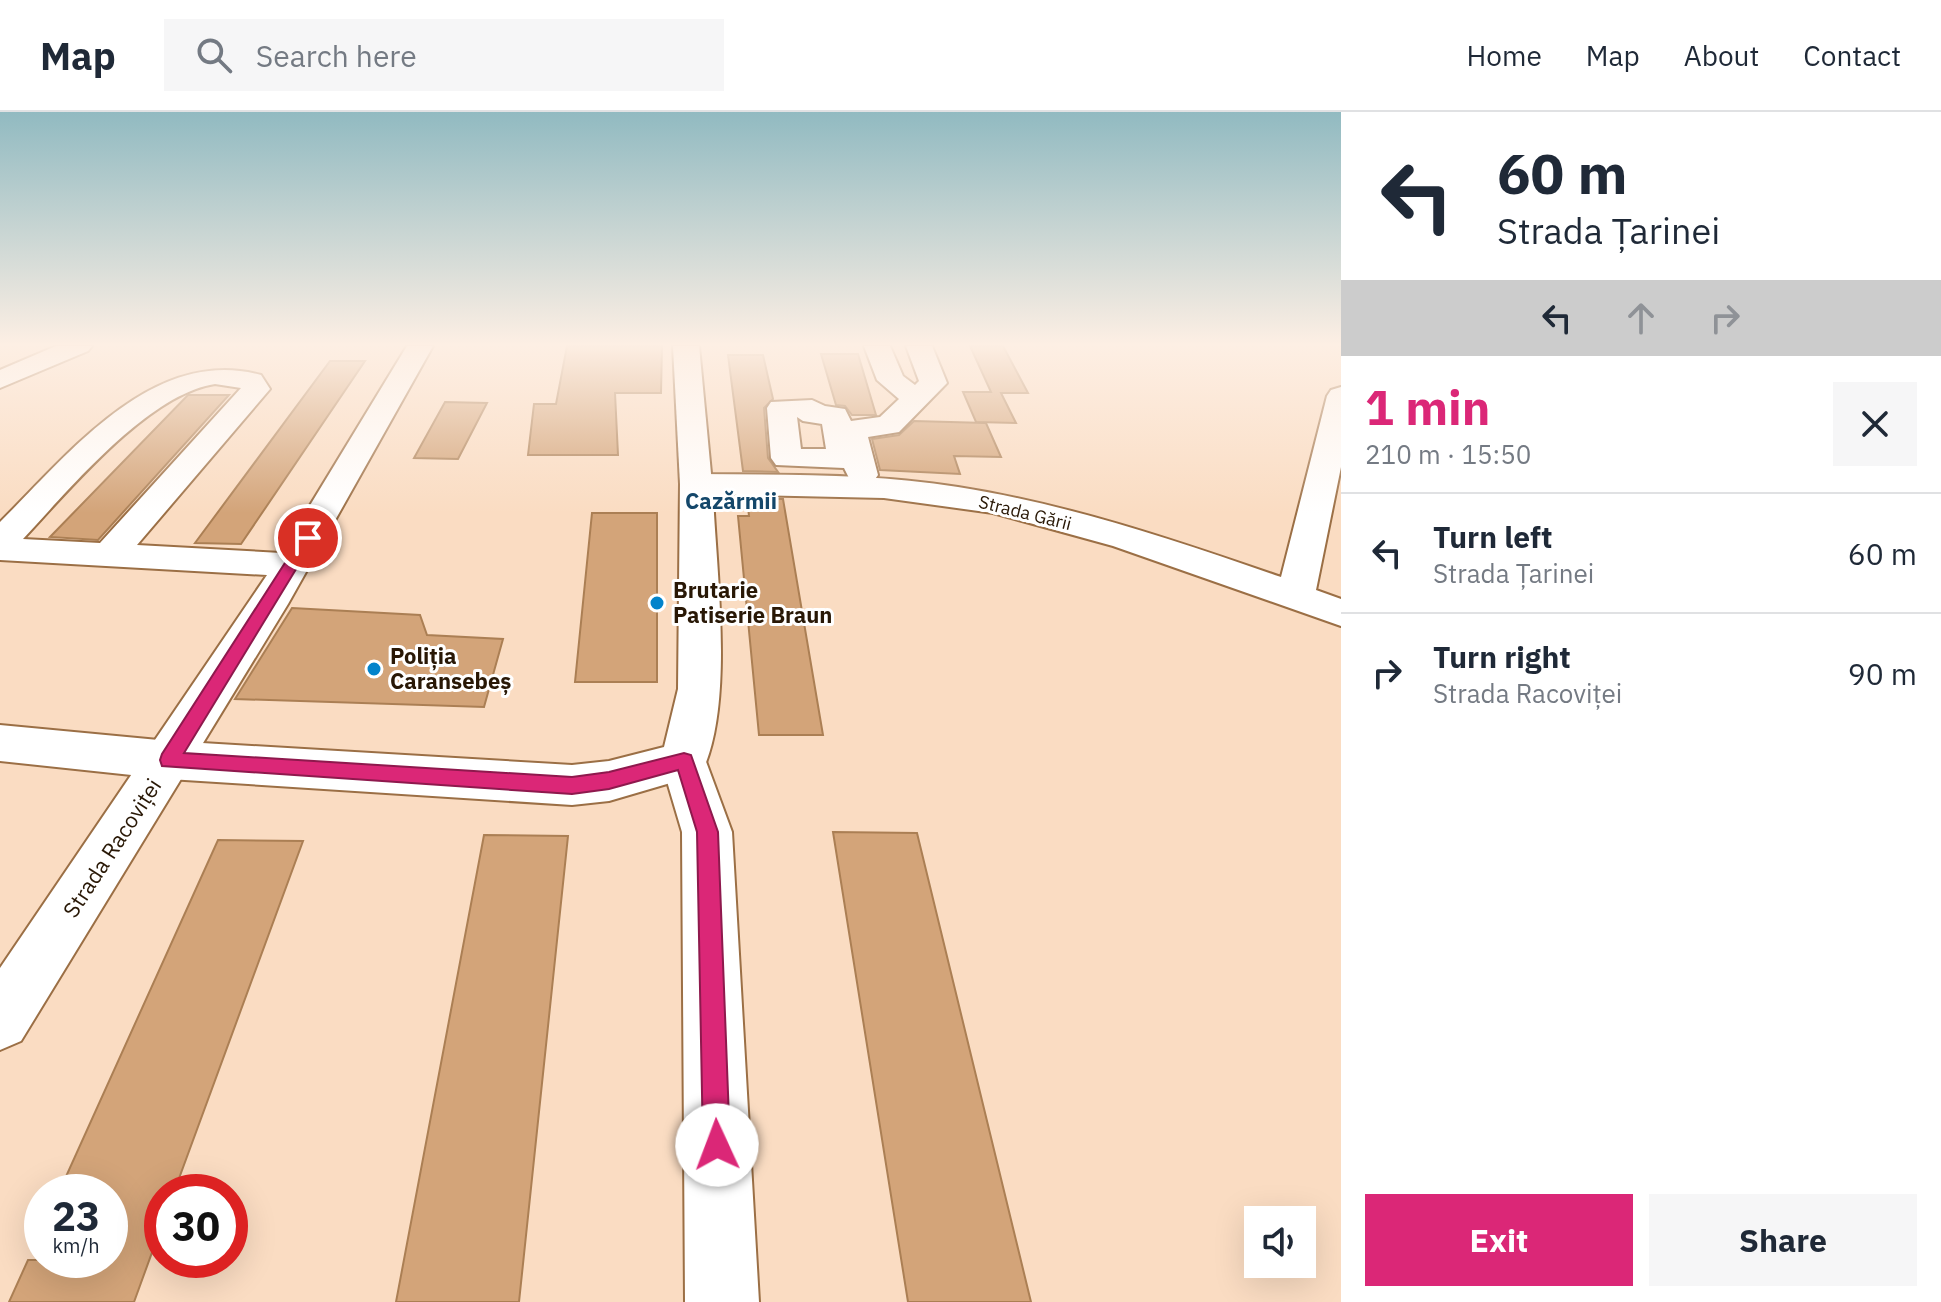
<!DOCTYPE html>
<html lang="en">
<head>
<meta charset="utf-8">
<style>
	:root { --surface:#fff; --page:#f6f6f7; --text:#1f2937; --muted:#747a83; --line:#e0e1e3; --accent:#db2777 }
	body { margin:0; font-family:"IBM Plex Sans",sans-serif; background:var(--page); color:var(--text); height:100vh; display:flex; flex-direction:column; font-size:30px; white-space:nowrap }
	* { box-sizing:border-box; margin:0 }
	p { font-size:26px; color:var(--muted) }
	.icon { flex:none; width:44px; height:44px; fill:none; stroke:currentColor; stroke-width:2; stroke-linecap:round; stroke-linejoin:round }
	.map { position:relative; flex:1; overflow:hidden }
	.drawer { display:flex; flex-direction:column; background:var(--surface); width:600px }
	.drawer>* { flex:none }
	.hud { background:#fff; color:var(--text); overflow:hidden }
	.buttons { position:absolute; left:1244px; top:1094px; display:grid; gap:16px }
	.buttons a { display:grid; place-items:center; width:72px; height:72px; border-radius:0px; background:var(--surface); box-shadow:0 8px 32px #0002; font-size:40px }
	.speed { position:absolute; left:24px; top:1062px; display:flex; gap:16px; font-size:40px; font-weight:700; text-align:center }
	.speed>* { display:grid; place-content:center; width:104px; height:104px; border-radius:50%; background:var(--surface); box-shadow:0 8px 32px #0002; line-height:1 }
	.speed small { font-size:20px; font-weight:400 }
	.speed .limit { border:12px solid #d22; background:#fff; color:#111 }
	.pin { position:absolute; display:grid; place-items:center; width:68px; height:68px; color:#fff; margin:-34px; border:4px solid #fff; border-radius:50%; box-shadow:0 2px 8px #0007 }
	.me { position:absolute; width:88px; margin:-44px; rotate:358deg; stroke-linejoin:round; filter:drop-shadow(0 0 6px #0008) }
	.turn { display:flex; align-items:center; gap:28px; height:168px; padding:0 24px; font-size:36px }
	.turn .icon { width:104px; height:104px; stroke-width:2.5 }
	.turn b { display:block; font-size:56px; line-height:68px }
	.lanes { display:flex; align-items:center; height:76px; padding:0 24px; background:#0003; justify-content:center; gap:40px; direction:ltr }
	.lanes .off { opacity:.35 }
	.round { display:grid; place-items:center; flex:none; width:84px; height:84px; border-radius:0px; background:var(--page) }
	.headline { display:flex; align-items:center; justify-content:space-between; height:136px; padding:0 24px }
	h1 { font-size:48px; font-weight:700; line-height:60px; color:var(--accent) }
	.primary-button { display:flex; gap:16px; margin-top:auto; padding:16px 24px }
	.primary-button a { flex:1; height:92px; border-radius:0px; background:var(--accent); color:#fff; font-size:32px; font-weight:700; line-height:92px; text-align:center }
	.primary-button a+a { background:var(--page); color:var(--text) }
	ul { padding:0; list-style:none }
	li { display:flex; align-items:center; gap:24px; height:120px; padding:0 24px; border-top:2px solid var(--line) }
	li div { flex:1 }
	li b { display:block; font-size:30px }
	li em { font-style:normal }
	header { display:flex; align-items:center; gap:48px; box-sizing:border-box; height:112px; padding:0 40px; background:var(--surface); border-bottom:2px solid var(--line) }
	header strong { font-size:38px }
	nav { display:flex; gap:44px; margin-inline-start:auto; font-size:28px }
	.search { width:560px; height:72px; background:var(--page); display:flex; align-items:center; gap:20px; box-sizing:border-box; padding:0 28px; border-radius:0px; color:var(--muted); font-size:30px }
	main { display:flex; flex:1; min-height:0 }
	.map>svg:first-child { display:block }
	.building { fill:#d3a479; stroke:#ab7f54; stroke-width:2 }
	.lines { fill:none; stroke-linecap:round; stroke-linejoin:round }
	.street-casing { stroke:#9b6f45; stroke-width:4 }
	.secondary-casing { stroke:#9b6f45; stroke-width:4 }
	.street { fill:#fff; fill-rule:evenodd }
	.secondary { fill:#fff; fill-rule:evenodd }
	.route { fill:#db2777; stroke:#8e194d; stroke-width:2 }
	.poi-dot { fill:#0283cb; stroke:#fff; stroke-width:3 }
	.labels { text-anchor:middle; stroke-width:6; stroke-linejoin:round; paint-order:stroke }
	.far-street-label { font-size:18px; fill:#291806; stroke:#fff }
	.far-quarter-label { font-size:22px; font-weight:bold; fill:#14476a; stroke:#fff }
	.poi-label { font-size:22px; font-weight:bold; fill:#291806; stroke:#fff; text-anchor:start }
	.street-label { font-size:22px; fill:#291806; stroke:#fff }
</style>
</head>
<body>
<header>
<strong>Map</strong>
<div class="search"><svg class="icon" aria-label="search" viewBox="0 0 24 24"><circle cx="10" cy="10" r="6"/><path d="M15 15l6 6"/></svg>Search here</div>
<nav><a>Home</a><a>Map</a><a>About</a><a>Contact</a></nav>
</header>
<main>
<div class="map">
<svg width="1341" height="1190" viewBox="0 0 1341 1190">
	<rect width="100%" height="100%" fill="#fadcc2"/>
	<g class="building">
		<path d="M567 234H662L661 281H615L618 343H528L534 292H556Z"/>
		<path d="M970 234H1003L1028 281H1001L1016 311 976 310 963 280H991Z"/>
		<path d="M821 242H858L876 303H852L845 294 836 293Z"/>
		<path d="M728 243H763L773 287 764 296 768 346 778 360 743 359Z"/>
		<path d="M330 249H365L241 432 195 431Z"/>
		<path d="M188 283H229L98 428 50 425Z"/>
		<path d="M445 290 487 291 458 347 414 346Z"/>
		<path d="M914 309 986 311 1001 345 954 344 960 362 880 358 872 327 899 323Z"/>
		<path d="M747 386 783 387 823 623H759L738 404H749Z"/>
		<path d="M592 401H657V570H575Z"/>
		<path d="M292 496 420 503 427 523 503 527 484 595 235 587Z"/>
		<path d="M833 720 917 721 1031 1190H908Z"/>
		<path d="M484 723 568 724 519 1190H396Z"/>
		<path d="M218 728 303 729 174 1080H162V1113L134 1190H9L28 1148H110V1080H59Z"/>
	</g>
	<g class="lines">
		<g class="street-casing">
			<g id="street">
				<path d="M56 234H92L88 239 0 276V258Z"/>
				<path d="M407 234H433L288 492 21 929 0 938V856L267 463 0 448V410C68 343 153 233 261 263L270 277 137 433 281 441ZM215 272 241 276 100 431 23 427C68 379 148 282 215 272Z"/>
				<path d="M673 234H699L712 372 708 379 696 382 684 379 680 372Z"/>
				<path d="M864 234H890L903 264 915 273 919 269 906 234H932L947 271 899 320 868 325 878 363 873 370 862 373 851 370 844 356 776 353 771 346 767 296 771 290 812 288 825 294 845 297 851 309 880 305 899 287 877 268ZM797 305 803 309 822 312 826 337H801Z"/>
				<path d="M684 630 701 636 732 720 759 1190H685L682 720 661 649 667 636Z"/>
			</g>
		</g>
		<g class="secondary-casing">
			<path id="secondary" d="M1341 275V355L1316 478 1341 487V514L1113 434 993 401 884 386 713 382C716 459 735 594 701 662L609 689 572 693 169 667 0 649V613L169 629 572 653 609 649 664 635 678 577 680 372 684 365 696 362C783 363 872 361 958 375 1068 392 1177 429 1281 465L1327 284 1331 278Z"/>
		</g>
		<use href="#street" class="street"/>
		<use href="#secondary" class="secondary"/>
	</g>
	<linearGradient id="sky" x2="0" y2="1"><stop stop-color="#91bac1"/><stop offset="0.58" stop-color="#fdefe4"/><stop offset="1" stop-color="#fdefe4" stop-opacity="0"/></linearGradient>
	<rect width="1341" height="401" fill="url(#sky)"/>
	<path class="route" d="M308 421 315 426 184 641 572 665 609 660 684 641 691 643 718 720 730 1033 726 1043 717 1047 707 1043 703 1033 697 720 678 658 609 677 572 682 162 654 160 648 162 642 301 426Z"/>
	<g class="poi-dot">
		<circle cx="657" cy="491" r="8"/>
		<circle cx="374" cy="557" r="8"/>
	</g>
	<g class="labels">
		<g class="far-street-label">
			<text transform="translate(1025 401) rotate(14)" y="6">Strada Gării</text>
		</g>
		<g class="far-quarter-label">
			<text x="731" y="397">Cazărmii</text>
		</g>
		<g class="poi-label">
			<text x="673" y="486">Brutarie<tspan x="673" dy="25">Patiserie Braun</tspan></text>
			<text x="390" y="552">Poliția<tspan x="390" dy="25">Caransebeș</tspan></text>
		</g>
		<g class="street-label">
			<text transform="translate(112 736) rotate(-57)" y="8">Strada Racoviței</text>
		</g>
	</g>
</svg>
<div class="buttons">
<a><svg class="icon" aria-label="sound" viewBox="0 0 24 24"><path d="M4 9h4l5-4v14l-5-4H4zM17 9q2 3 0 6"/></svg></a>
</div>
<div class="speed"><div>23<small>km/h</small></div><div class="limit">30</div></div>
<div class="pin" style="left:308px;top:426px;background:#d93025"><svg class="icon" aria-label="arrive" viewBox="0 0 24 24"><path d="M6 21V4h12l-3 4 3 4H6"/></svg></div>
<svg class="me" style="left:717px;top:1033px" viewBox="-20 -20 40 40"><circle r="19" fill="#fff"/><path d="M0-13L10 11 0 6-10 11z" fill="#db2777"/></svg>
</div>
<section class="drawer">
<div class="hud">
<div class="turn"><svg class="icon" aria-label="left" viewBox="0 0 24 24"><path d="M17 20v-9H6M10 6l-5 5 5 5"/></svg><div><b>60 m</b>Strada Țarinei</div></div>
<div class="lanes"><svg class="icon" aria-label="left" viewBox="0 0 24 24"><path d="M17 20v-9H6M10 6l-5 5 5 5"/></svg><svg class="icon off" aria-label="ahead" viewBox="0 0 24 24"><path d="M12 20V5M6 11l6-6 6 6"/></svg><svg class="icon off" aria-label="right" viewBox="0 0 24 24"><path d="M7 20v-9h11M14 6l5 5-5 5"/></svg></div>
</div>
<div class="headline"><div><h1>1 min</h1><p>210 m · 15:50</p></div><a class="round"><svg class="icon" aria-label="close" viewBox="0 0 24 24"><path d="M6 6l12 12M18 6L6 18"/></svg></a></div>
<ul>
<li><svg class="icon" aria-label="left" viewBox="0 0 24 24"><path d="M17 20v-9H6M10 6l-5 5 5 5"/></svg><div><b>Turn left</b><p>Strada Țarinei</p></div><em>60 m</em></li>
<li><svg class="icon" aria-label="right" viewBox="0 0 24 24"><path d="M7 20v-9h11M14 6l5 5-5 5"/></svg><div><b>Turn right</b><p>Strada Racoviței</p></div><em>90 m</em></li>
</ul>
<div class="primary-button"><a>Exit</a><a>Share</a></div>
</section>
</main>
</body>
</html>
